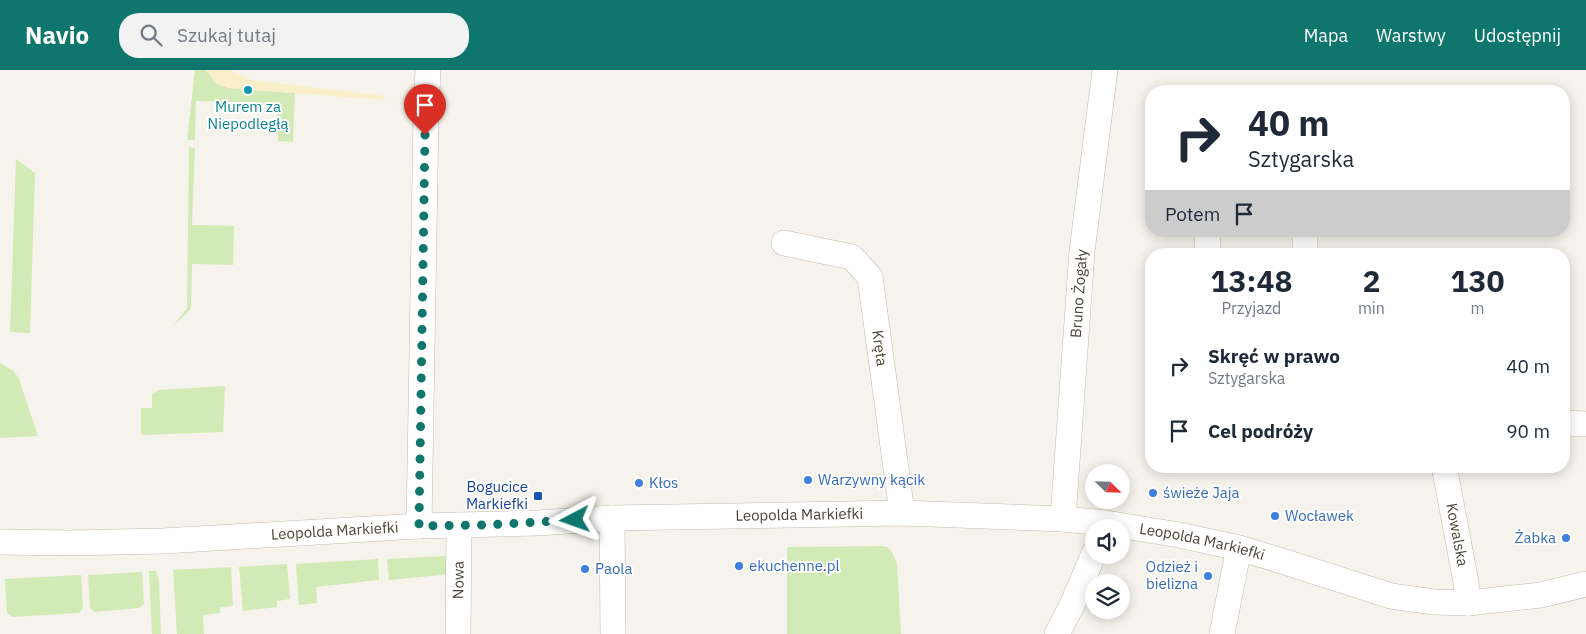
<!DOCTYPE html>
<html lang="pl">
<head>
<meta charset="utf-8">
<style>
	:root { --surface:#fff; --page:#f2f2f3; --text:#1f2937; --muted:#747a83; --accent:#0f766e }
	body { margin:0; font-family:"IBM Plex Sans",sans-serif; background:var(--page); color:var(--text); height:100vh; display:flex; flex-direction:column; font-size:19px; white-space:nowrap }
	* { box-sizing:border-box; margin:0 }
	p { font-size:16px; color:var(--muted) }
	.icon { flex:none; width:28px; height:28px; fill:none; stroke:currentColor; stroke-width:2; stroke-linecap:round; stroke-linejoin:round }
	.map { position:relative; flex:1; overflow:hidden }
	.panel { position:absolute; left:1145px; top:178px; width:425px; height:225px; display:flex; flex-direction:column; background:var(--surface); border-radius:20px; box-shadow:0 2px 12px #0003 }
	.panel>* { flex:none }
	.guide { position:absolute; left:1145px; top:15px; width:425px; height:152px; border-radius:20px; box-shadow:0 2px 12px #0003; background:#fff; color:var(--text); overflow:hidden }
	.needle { width:32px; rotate:113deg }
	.controls { position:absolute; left:1085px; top:394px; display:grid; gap:10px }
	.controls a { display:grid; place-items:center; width:45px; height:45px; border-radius:50%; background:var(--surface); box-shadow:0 2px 12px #0003; font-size:25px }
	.pin { position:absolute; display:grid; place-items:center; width:42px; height:42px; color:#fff; margin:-51px -21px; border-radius:50% 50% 50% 0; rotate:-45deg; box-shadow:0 0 5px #0007 }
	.pin .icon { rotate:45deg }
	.me { position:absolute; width:55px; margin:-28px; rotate:266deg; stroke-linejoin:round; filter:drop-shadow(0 0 4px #0008) }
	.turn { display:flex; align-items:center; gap:18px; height:105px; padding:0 20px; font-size:22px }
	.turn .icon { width:65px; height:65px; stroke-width:2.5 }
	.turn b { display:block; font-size:35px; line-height:42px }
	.then { display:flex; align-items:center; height:48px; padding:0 20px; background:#0003; gap:10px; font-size:19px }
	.eta { display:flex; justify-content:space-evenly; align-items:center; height:85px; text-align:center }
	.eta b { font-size:30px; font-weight:700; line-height:35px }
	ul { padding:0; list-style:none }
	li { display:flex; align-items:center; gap:15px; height:65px; padding:0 20px }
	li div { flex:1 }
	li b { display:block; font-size:19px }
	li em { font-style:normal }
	header { display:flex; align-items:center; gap:30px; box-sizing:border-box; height:70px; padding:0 25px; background:var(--accent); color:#fff }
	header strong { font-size:24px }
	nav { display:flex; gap:28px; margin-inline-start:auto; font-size:18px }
	.search { width:350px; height:45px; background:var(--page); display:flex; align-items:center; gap:12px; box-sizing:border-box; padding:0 18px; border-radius:20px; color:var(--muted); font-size:19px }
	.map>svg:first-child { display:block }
	.green { fill:#d2eab5 }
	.sand { fill:#f9efc9 }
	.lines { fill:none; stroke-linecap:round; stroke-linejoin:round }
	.street-casing { stroke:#c2bbae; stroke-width:26 }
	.street { stroke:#fff; stroke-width:25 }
	.route { stroke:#0f766e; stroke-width:9; stroke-dasharray:0 16.2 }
	.culture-dot { fill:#0f9aa8; stroke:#fff; stroke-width:2 }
	.shop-dot { fill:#3f7fe0; stroke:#fff; stroke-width:2 }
	.transit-dot { fill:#1a4fb4; stroke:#fff; stroke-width:2 }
	.labels { text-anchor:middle; stroke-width:4; stroke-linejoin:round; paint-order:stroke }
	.culture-label { font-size:15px; fill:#0d838f; stroke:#fff }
	.street-label { font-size:15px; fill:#4b4439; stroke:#fff }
	.shop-label { font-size:15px; fill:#366cbe; stroke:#fff; text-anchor:start }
	.transit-label { font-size:15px; fill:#164399; stroke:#fff; text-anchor:end }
</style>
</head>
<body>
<header>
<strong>Navio</strong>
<div class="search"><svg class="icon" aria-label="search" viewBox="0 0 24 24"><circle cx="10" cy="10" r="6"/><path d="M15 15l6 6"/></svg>Szukaj tutaj</div>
<nav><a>Mapa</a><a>Warstwy</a><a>Udostępnij</a></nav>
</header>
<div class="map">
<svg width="1586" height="564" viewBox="0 0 1586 564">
	<rect width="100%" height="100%" fill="#f6f3ec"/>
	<g class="green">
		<path d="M195 0H206L216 13 228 18 295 23 293 72 278 71V33L196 31 195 70H187Z"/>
		<path d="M189 77 195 78 192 155 234 156 233 195 192 194 191 239 173 256 187 238Z"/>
		<path d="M16 89 35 103 30 263 10 262Z"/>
		<path d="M0 293 14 301 19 309 38 366 0 368Z"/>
		<path d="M225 316 223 362 144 365 141 364V338H152V325L158 320Z"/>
		<path d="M881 476 888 477 893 484 897 493 901 564H787V477Z"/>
		<path d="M445 486 452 504 389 510 387 489Z"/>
		<path d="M378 489 379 510 316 517 317 533 299 535 296 494Z"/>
		<path d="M287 494 290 529 277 531V537L243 541 239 497Z"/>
		<path d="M231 497 233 536 220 537V543L203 545 204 564H177L173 500Z"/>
		<path d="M149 501H156L159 511 161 564H152Z"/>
		<path d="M142 502 144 534 139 538 95 542 90 538 88 505Z"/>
		<path d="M81 505 83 538 79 543 12 547 7 543 5 509Z"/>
	</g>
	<path class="sand" d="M206 0H229L251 10 385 26 384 30 228 18 216 13Z"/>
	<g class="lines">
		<g class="street-casing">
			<g id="street">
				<path d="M1207 161 1208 184"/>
				<path d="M1305 161V184"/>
				<path id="s1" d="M784 173 852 187 870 207 902 443"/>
				<path d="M1564 353 1586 354"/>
				<path id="s2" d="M1444 396 1466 512 1468 533"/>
				<path d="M612 448 613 564"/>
				<path id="s3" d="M1063 449 1082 181 1105 0"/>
				<path d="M419 456 426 47 428 0"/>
				<path id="s4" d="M0 472 70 473 163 471 419 456 538 453 612 448 902 443 1063 449 1106 453 1179 465 1239 478 1285 492 1391 526 1434 532 1468 533 1541 525 1586 514"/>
				<path id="s5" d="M458 564 459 455"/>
				<path d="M1057 564 1072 535 1094 483"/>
				<path d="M1222 564 1239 478"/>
			</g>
		</g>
		<use href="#street" class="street"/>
	</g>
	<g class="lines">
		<path class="route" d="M425 65 419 456 485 455 575 450"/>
	</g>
	<circle class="culture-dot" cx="248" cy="20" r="5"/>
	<g class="shop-dot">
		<circle cx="808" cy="410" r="5"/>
		<circle cx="639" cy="413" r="5"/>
		<circle cx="1153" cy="423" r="5"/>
		<circle cx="1275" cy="446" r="5"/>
		<circle cx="1566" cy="468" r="5"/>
		<circle cx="739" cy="496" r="5"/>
		<circle cx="585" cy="499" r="5"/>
		<circle cx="1208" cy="506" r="5"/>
	</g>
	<rect class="transit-dot" x="533" y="421" width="10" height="10" rx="2.5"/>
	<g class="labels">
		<g class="culture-label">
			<text x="248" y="42">Murem za<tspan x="248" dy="17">Niepodległą</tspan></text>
		</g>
		<g class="street-label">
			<text dy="5" stroke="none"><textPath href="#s3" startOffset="226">Bruno Żogały</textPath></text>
			<text dy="5" stroke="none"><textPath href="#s1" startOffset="168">Kręta</textPath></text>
			<text dy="5" stroke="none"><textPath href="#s4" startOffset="800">Leopolda Markiefki</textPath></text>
			<text dy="5" stroke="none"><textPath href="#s4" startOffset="335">Leopolda Markiefki</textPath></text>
			<text dy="5" stroke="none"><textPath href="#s2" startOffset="70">Kowalska</textPath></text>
			<text dy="5" stroke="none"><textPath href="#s4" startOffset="1205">Leopolda Markiefki</textPath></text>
			<text dy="5" stroke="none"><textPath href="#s5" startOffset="54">Nowa</textPath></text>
		</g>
		<g class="shop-label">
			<text x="818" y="415">Warzywny kącik</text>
			<text x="649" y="418">Kłos</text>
			<text x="1163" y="428">świeże Jaja</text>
			<text x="1285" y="451">Wocławek</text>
			<text x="1556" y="473" text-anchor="end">Żabka</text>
			<text x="749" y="501">ekuchenne.pl</text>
			<text x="1198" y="502" text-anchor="end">Odzież i<tspan x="1198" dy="17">bielizna</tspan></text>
			<text x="595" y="504">Paola</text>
		</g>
		<g class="transit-label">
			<text x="528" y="422">Bogucice<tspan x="528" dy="17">Markiefki</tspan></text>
		</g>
	</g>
</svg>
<div class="controls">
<a><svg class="needle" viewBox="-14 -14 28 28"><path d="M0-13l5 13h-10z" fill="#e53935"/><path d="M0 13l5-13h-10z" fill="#747a83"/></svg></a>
<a><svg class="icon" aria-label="sound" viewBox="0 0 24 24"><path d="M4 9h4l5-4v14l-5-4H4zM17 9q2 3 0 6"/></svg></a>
<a><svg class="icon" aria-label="layers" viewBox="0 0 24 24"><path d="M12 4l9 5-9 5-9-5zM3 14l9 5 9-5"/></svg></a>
</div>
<div class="pin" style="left:425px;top:65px;background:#d93025"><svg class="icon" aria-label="arrive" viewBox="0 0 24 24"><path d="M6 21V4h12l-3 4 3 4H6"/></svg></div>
<svg class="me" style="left:575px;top:450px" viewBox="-20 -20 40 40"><path d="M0-17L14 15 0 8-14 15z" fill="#0f766e" stroke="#fff" stroke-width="4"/></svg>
<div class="guide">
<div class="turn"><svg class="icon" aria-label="right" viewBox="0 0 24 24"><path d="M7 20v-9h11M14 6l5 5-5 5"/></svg><div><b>40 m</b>Sztygarska</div></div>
<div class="then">Potem<svg class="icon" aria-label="arrive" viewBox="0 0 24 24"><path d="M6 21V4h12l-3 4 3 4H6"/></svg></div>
</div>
<section class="panel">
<div class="eta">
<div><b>13:48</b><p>Przyjazd</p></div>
<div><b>2</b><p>min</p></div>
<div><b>130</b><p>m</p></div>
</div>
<ul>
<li><svg class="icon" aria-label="right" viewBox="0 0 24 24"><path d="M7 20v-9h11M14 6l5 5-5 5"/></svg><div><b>Skręć w prawo</b><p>Sztygarska</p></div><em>40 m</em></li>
<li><svg class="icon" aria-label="arrive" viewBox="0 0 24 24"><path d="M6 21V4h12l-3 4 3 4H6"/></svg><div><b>Cel podróży</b></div><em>90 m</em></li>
</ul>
</section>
</div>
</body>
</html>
